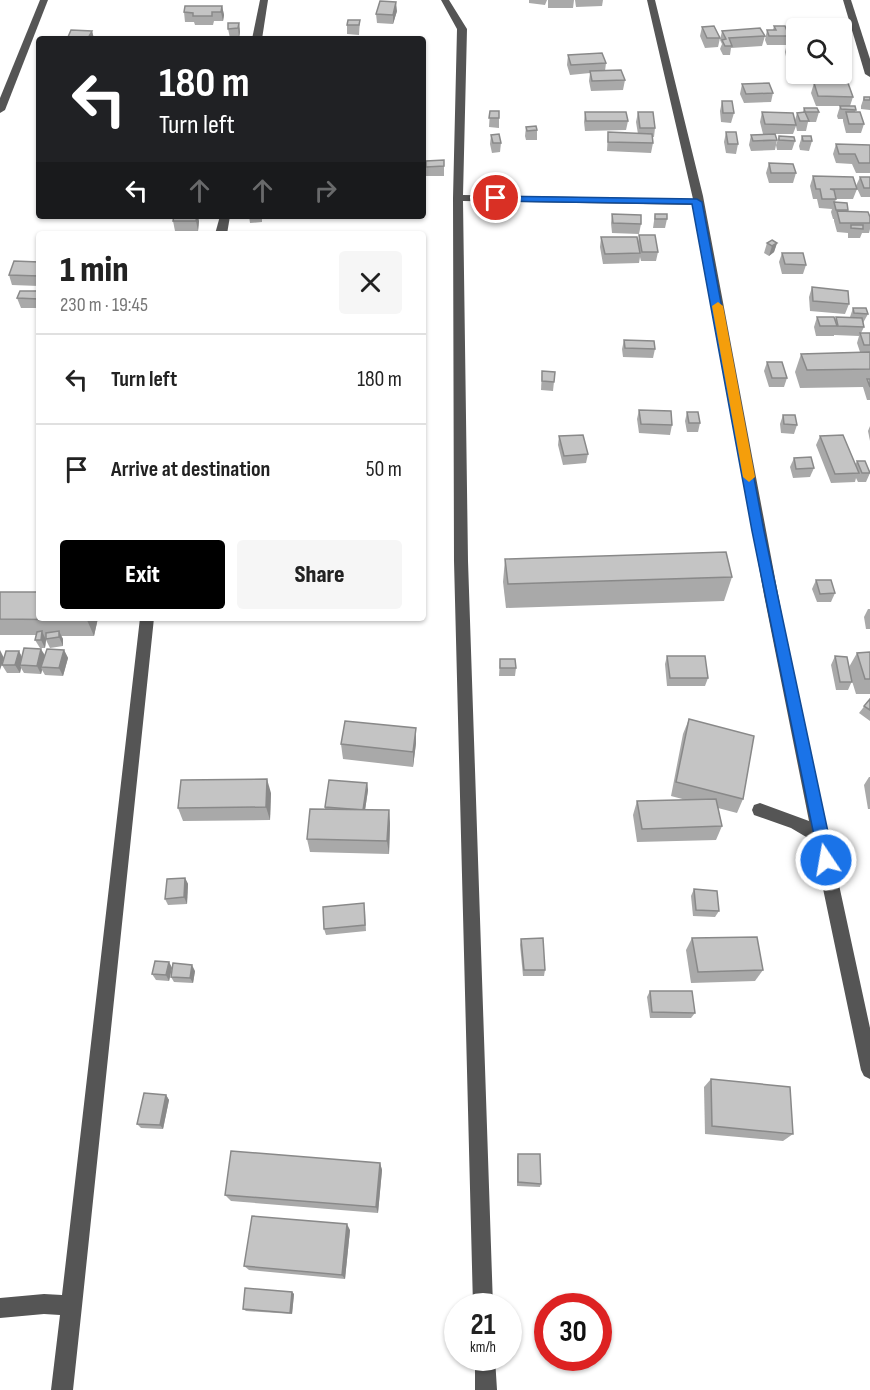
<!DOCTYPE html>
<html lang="en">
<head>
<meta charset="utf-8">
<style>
	:root { --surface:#fff; --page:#f6f6f6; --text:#222; --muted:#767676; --line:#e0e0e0; --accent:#000 }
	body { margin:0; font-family:"Sofia Sans Condensed",sans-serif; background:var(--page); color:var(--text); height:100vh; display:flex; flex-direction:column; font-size:22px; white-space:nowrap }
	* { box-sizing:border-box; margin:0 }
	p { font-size:20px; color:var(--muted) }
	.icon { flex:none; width:33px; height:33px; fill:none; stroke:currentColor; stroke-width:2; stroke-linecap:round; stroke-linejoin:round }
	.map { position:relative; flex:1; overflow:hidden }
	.panel { position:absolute; left:36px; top:231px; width:390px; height:390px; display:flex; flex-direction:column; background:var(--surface); border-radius:6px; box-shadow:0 2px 4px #0004 }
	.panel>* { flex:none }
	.guide { position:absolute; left:36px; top:36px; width:390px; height:183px; border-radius:6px; box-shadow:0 2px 4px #0004; background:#202124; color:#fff; overflow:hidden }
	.tools { position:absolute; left:786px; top:18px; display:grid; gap:12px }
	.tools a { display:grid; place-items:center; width:66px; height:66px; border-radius:6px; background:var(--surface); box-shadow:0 2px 4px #0004; font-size:30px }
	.speed { position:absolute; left:444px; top:1293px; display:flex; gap:12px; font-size:30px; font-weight:700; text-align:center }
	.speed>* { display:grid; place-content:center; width:78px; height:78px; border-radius:50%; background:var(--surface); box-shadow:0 2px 4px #0004; line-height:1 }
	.speed small { font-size:15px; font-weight:400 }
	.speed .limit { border:9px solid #d22; background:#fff; color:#111 }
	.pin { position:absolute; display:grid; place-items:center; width:51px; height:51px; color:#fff; margin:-26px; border:3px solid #fff; border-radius:50%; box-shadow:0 2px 6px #0007 }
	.me { position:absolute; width:66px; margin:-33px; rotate:348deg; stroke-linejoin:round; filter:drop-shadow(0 0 4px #0008) }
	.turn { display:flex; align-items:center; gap:21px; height:126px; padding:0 24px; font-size:27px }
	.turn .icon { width:78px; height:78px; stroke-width:2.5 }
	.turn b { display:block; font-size:42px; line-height:51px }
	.lanes { display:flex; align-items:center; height:57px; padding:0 24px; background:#0003; justify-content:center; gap:30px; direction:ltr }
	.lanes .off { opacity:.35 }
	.round { display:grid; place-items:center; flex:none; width:63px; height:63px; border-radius:6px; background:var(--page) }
	.head { display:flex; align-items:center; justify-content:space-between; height:102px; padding:0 24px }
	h1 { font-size:36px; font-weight:800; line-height:45px }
	.cta { display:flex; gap:12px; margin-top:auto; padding:12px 24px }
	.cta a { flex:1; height:69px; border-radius:6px; background:var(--accent); color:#fff; font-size:24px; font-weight:800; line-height:69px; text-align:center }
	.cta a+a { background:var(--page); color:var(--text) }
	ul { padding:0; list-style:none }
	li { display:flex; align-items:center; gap:18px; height:90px; padding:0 24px; border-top:2px solid var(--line) }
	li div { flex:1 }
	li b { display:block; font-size:22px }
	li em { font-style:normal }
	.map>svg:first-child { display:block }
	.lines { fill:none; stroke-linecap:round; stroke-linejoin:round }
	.minor { fill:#555; fill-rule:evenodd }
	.wall { fill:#a9a9a9 }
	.shaded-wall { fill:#898989 }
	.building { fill:#c4c4c4; stroke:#898989; stroke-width:1.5 }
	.route { fill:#1a73e8; stroke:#114b97; stroke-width:1.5 }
	.slow { fill:#f59e0b }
</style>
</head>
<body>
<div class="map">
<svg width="870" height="1390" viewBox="0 0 870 1390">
	<rect width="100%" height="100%" fill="#fff"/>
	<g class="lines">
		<g class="minor">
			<path d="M40 0H48L5 110 0 113V98Z"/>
			<path d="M260 0H268L262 39H252Z"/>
			<path d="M441 0H449L467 29 463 195 693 199 647 0H655L703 196 791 663 870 1028V1079L864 1076 861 1070 813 841 791 828 754 815 752 810 754 805 760 803 809 821 764 595 694 205 463 201 468 561 493 1306H473L454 561 453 198 457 29Z"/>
			<path d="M843 0H851L870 59V77L865 74Z"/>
			<path d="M220 216H230L227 234H215Z"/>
			<path d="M140 618H154L82 1306 73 1390H51L60 1315 44 1314 0 1318V1298L44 1294 62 1295Z"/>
			<path d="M475 1358H495L497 1390H475Z"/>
		</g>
	</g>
	<g class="wall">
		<path d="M529 0H547L545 5 529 3Z"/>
		<path d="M548 0H574L573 8H548Z"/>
		<path d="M575 0H603L602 6 576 7Z"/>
		<path d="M222 6 224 15 223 21H214L213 25H195L194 22H185L184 12Z"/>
		<path d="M397 11 393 24 377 23 376 14Z"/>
		<path d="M360 20 359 35 347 34V25Z"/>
		<path d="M239 23 240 32 239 38H230L228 29Z"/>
		<path d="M774 26 787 32 789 27 796 32 795 43H789L788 40 786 45H767L765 40 767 30H773Z"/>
		<path d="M702 27 720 38 718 47 705 48 700 36Z"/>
		<path d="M92 31 94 39H68V37Z"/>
		<path d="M722 31 765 36 762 46 731 48 730 55H723L720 49 722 44 720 40Z"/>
		<path d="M787 43H796V61H787L785 52Z"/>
		<path d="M568 55 606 63 605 71 625 80 623 90 591 91 589 81 590 73 570 75 567 65Z"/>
		<path d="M814 83 853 97 850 106H816L811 93Z"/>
		<path d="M742 84 773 93 771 102 744 103 740 94Z"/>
		<path d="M864 97H870V110L861 109V106Z"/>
		<path d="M722 101 734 113 731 123 721 122 720 111Z"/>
		<path d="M840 106 856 110 855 112 864 124 861 133H846L843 121V119H838L837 116Z"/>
		<path d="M804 108 819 112 816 122H808L806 131H797L796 126 793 134H763L760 122 762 112 795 120 797 113 803 112Z"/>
		<path d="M490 111H499V128L489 127Z"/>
		<path d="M585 112 628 121 626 130 585 131 584 122Z"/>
		<path d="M638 112 655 128 654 137H652L653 143 651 153 607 151 608 132 638 134 636 122Z"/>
		<path d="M526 127 537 130V140H526L525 136Z"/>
		<path d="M726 132 738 144 736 154 726 153 724 142Z"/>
		<path d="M491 135 501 143 500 152 492 153 490 144Z"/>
		<path d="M751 135 777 140 775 150 751 151 749 145Z"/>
		<path d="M779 136 795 141 792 150H777L776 145Z"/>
		<path d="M802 136 812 141 809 151 800 150 799 146Z"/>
		<path d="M836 144 870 145V173H856L852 164 836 163 833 154Z"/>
		<path d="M426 161 444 166V176H426Z"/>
		<path d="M769 163 796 173 793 183H769L766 173Z"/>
		<path d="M813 176 857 189 853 199H836L835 202 848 210V211L870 223V229L869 233H862L860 238H848V233L837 232 834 221V219H833L831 212 832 209 819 208 817 199H813L810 186Z"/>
		<path d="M860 177H870V197H861L856 186Z"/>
		<path d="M612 214 641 224 639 234 612 233 611 223Z"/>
		<path d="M655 214 667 219 665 228H653Z"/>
		<path d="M249 216H262V222L250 223Z"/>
		<path d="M173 221H199L198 231H175Z"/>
		<path d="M639 235 658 252 656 261H641L640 257 639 263 603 264 600 247 601 237 638 242Z"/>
		<path d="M767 243H777L774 252 769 256 764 253Z"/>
		<path d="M782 253 806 265 803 274H782L779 262Z"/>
		<path d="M39 262V286L12 285 9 275Z"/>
		<path d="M812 287 849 304 845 314 810 311 809 297Z"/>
		<path d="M39 291V308H21L17 298Z"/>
		<path d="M853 308 868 314 863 323 864 327 861 333H870V400H867L863 387 800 388 795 372 801 354 860 352 857 343 859 336 834 335V334V336H816L814 327 817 317 835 320 836 317H850Z"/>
		<path d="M624 340 655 349 653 358 623 357 622 349Z"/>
		<path d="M767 362 787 378 784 387H769L764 371Z"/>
		<path d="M542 371 555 372 553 391 541 390Z"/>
		<path d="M639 410 672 425 670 435 639 433 637 419Z"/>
		<path d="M687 412 700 423 698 432H687L685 421Z"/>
		<path d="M783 415 797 425 794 434 781 433 780 424Z"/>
		<path d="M870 426V441L868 431Z"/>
		<path d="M559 436 588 454 586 463 563 465 558 445Z"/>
		<path d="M820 436 855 465 857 461 870 473 866 482H858L856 478 855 482 831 483 816 445Z"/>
		<path d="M794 458 814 468 810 477 793 478 790 467Z"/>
		<path d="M505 559 732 577 724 601 506 608 503 582Z"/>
		<path d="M816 580 835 593 831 602H817L812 589Z"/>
		<path d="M0 592 98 618 94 636H61L63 639V646L50 648 46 640 45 648H40L35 640 36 635H0Z"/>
		<path d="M868 609H870V629H866L864 617Z"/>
		<path d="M64 650 68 658 63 676 45 675 42 670 41 674 24 673 21 668 20 673H7L2 665 19 651 22 657 45 655Z"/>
		<path d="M870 652V694H856L852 681 848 690H836L831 665 835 656 849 667 857 653Z"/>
		<path d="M667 656 708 678 705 686H667L665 664Z"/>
		<path d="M500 659 516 668 515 676H499Z"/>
		<path d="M870 699V721L859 713Z"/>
		<path d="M689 719 743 799 737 813 718 808 722 826 716 840 637 842 633 815 637 801 686 800 671 796 683 734Z"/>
		<path d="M416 743 413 767 343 759 341 744Z"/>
		<path d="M869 777H870V809H868L864 785Z"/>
		<path d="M367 783 368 790 365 810H389L390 824 389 854 310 852 307 839 325 809V807Z"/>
		<path d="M271 793 270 820 183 821 178 808Z"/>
		<path d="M185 878 188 884 187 904 168 905 165 899Z"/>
		<path d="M694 889 719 911 715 917 693 916 691 896Z"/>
		<path d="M365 910 366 931 326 935 324 929Z"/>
		<path d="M692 938 763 970 755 981 691 983 686 950Z"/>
		<path d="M521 939 545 970 544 976H523L520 945Z"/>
		<path d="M169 962 172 968 169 981 156 980 152 974Z"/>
		<path d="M195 971 193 983 174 982 171 977Z"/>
		<path d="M650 991 695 1013 691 1018H650L647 997Z"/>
		<path d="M711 1079 793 1134 783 1141 705 1134 704 1087Z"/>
		<path d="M166 1095 169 1100 163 1129 141 1128 137 1124Z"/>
		<path d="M518 1154 541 1184 540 1187 517 1186V1157Z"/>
		<path d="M380 1163 382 1170 378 1213 231 1201 225 1195Z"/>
		<path d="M350 1230 345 1279 249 1270 244 1266Z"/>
		<path d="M292 1292 294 1294 292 1314 246 1311 243 1309Z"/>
	</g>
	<g class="shaded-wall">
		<path d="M396 2 397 11 393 24V15Z"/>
		<path d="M222 6 224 15 223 21 221 12Z"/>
		<path d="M239 23 240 32 239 38 238 28Z"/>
		<path d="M92 31 94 39H88V38Z"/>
		<path d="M197 216H198L199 221 198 231 196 221Z"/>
		<path d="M777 243 774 252 769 256 772 246Z"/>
		<path d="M87 618H98L94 636 87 620Z"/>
		<path d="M42 631 46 640 45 648 41 640Z"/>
		<path d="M59 631 63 639V646L59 637Z"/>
		<path d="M41 649 46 657 41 667 42 670 41 674 37 666Z"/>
		<path d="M0 650 4 658 0 670Z"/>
		<path d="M64 650 68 658 63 676 59 668Z"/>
		<path d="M19 651 23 660 20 665 21 668 20 673 15 665Z"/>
		<path d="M416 728V743L413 767V752Z"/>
		<path d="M267 779 271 793 270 820 266 807Z"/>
		<path d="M367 783 368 790 364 817 363 810Z"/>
		<path d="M389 810 390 824 389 854 387 841Z"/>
		<path d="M185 878 188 884 187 904 184 897Z"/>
		<path d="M169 962 172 968 169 981 166 975Z"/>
		<path d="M192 965 195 971 193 983 190 978Z"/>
		<path d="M166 1095 169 1100 163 1129 160 1125Z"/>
		<path d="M380 1163 382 1170 378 1213 376 1207Z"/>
		<path d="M347 1224 350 1230 345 1279 342 1275Z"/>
		<path d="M292 1292 294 1294 292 1314 290 1313Z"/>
	</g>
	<g class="building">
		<path d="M380 1 396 2 393 15 376 14Z"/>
		<path d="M185 6H222L221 12H212V16H193V13L184 12Z"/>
		<path d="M348 20H360L359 25H347Z"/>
		<path d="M228 23H239L238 28 228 29Z"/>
		<path d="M714 26 720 38H707L702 27Z"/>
		<path d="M774 26H785L789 36H769L767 30H776Z"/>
		<path d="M789 27H794L796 33H791Z"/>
		<path d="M760 28 765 36 729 38 732 46H725L722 40 726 39 722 31Z"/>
		<path d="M71 30 92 31 88 38 68 37Z"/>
		<path d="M787 43H796V52H790Z"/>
		<path d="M602 53 606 63 571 65 568 55Z"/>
		<path d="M621 70 625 80 592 81 590 71Z"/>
		<path d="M769 83 773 93 746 94 742 84Z"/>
		<path d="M814 83H848L853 97 818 96Z"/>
		<rect x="864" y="97" width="6" height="3"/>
		<path d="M722 101H732L734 113H723Z"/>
		<path d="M840 106H855L856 110 841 109Z"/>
		<path d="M804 108H817L819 112H805Z"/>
		<path d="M490 111H499V118H489Z"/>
		<path d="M585 112H626L628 121H586Z"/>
		<path d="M638 112H653L655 128H640Z"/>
		<path d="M762 112 793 113 796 125 765 124Z"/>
		<path d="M805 112 809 121H800L797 113Z"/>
		<path d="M846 112H860L864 124H849Z"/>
		<path d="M536 126 537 130 527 131 526 127Z"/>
		<path d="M608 132 652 134 653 143 608 142Z"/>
		<path d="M726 132H736L738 144H728Z"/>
		<path d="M499 134 501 143H493L491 135Z"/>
		<path d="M775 134 777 140 753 141 751 135Z"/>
		<path d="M779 136 794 137 795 141 779 140Z"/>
		<path d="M802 136H811L812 141H803Z"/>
		<path d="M836 144 870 145V163H859L855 154H839Z"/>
		<path d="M444 160V166L426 167V161Z"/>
		<path d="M769 163 793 164 796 173H771Z"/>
		<path d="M813 176 853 177 857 189H830L834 190 836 199H822L820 189H816Z"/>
		<path d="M860 177H870V188H864Z"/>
		<path d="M834 202 847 203 848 210H836Z"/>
		<path d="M837 211 868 212 870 217V223H840Z"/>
		<path d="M612 214 641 215V224L613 223Z"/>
		<rect x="655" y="214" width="12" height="5"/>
		<path d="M174 216H197L196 221H173Z"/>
		<path d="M851 225H863V229L851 228Z"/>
		<path d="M639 235H655L658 252H642Z"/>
		<path d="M601 237H637L640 253 605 254Z"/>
		<path d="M772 240 777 243 772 246 767 243Z"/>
		<path d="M782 253H803L806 265 785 264Z"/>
		<path d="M14 261 39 262V276L9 275Z"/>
		<path d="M812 287 848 291 849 304 813 301Z"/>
		<path d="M20 291H39V299L17 298Z"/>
		<path d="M853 308H866L868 314 854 313Z"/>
		<path d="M817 317H834L837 326H820Z"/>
		<path d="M836 317 862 318 864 327 838 326Z"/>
		<path d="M860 333H870V345H864Z"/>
		<path d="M624 340 654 341 655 349 625 348Z"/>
		<path d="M870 352V369L807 370 801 354Z"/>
		<path d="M767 362H782L787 378H772Z"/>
		<path d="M542 371 555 372 554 382 542 381Z"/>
		<path d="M867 379H870V387Z"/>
		<path d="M639 410 671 411 672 425 641 424Z"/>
		<path d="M687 412H698L700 423H689Z"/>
		<path d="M783 415H795L797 425 784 424Z"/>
		<path d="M583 435 588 454 564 456 559 436Z"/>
		<path d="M843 435 859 473 835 474 820 436Z"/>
		<path d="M811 457 814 468 796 469 794 458Z"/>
		<path d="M857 461H865L870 473H862Z"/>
		<path d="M726 552 732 577 508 584 505 559Z"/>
		<path d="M816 580H831L835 593 820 594Z"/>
		<path d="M0 592H39V618H87V620L0 619Z"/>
		<path d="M42 631 41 640H35L37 632Z"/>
		<path d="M59 631V637L46 639V633Z"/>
		<path d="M24 648 41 649 37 666 20 665Z"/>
		<path d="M47 649 64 650 59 668 41 667Z"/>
		<path d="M6 651H19L15 665H2Z"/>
		<path d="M870 652V679H865L857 653Z"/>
		<path d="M667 656H705L708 678H670Z"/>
		<path d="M835 656 847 657 852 682H840Z"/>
		<path d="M500 659H515L516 668H500Z"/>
		<path d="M870 699V710L864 706Z"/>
		<path d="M689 719 754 736 743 799 676 782Z"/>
		<path d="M345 721 416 728 413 752 341 744Z"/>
		<path d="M267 779 266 807 178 808 181 780Z"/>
		<path d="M329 780 367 783 363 810 325 807Z"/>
		<path d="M716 799 722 826 642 829 637 801Z"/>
		<path d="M310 809 389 810 387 841 307 839Z"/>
		<path d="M185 878 184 897 165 899 167 879Z"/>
		<path d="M694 889 717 891 719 911 696 910Z"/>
		<path d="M364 903 365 925 324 929 323 907Z"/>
		<path d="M757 937 763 970 698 972 692 938Z"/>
		<path d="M543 938 545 970H524L521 939Z"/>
		<path d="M155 961 169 962 166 975 152 974Z"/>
		<path d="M173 963 192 965 190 978 171 977Z"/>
		<path d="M650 991H692L695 1013 652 1012Z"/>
		<path d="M711 1079 790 1087 793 1134 712 1126Z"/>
		<path d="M144 1093 166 1095 160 1125 137 1124Z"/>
		<path d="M231 1151 380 1163 376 1207 225 1195Z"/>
		<path d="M518 1154H540L541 1184 518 1182Z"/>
		<path d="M252 1216 347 1224 342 1275 244 1266Z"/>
		<path d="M245 1288 292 1292 290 1313 243 1309Z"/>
	</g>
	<path class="route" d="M493 196 697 199 702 202 764 531 834 860 831 865H821L819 860 752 531 692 204 496 201 491 198Z"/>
	<path class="slow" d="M718 302 723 306 755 477 749 482 743 477 712 306Z"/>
</svg>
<div class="tools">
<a><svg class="icon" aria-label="search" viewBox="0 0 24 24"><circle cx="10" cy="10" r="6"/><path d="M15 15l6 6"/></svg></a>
</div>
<div class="speed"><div>21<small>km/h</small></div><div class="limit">30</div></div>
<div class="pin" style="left:496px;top:198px;background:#d93025"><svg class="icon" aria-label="arrive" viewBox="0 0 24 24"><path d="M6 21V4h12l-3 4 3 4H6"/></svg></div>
<svg class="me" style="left:826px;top:860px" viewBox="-20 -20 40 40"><circle r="17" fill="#1a73e8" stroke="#fff" stroke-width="3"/><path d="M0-11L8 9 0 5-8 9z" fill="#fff"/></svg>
<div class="guide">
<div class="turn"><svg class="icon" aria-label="left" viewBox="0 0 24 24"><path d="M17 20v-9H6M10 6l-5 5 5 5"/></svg><div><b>180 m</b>Turn left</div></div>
<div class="lanes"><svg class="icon" aria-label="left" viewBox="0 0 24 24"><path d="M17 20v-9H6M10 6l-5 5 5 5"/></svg><svg class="icon off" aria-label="ahead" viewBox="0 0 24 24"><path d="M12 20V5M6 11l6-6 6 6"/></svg><svg class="icon off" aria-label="ahead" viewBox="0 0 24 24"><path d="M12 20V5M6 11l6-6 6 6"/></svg><svg class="icon off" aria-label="right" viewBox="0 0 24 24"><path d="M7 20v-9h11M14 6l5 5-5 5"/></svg></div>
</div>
<section class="panel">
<div class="head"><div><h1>1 min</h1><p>230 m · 19:45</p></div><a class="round"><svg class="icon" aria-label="close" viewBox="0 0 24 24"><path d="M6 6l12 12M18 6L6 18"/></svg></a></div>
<ul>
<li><svg class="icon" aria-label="left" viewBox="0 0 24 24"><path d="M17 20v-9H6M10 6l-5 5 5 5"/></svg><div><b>Turn left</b></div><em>180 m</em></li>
<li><svg class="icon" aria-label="arrive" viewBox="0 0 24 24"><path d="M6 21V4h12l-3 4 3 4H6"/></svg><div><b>Arrive at destination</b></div><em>50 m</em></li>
</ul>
<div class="cta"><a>Exit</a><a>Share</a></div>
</section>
</div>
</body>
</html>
